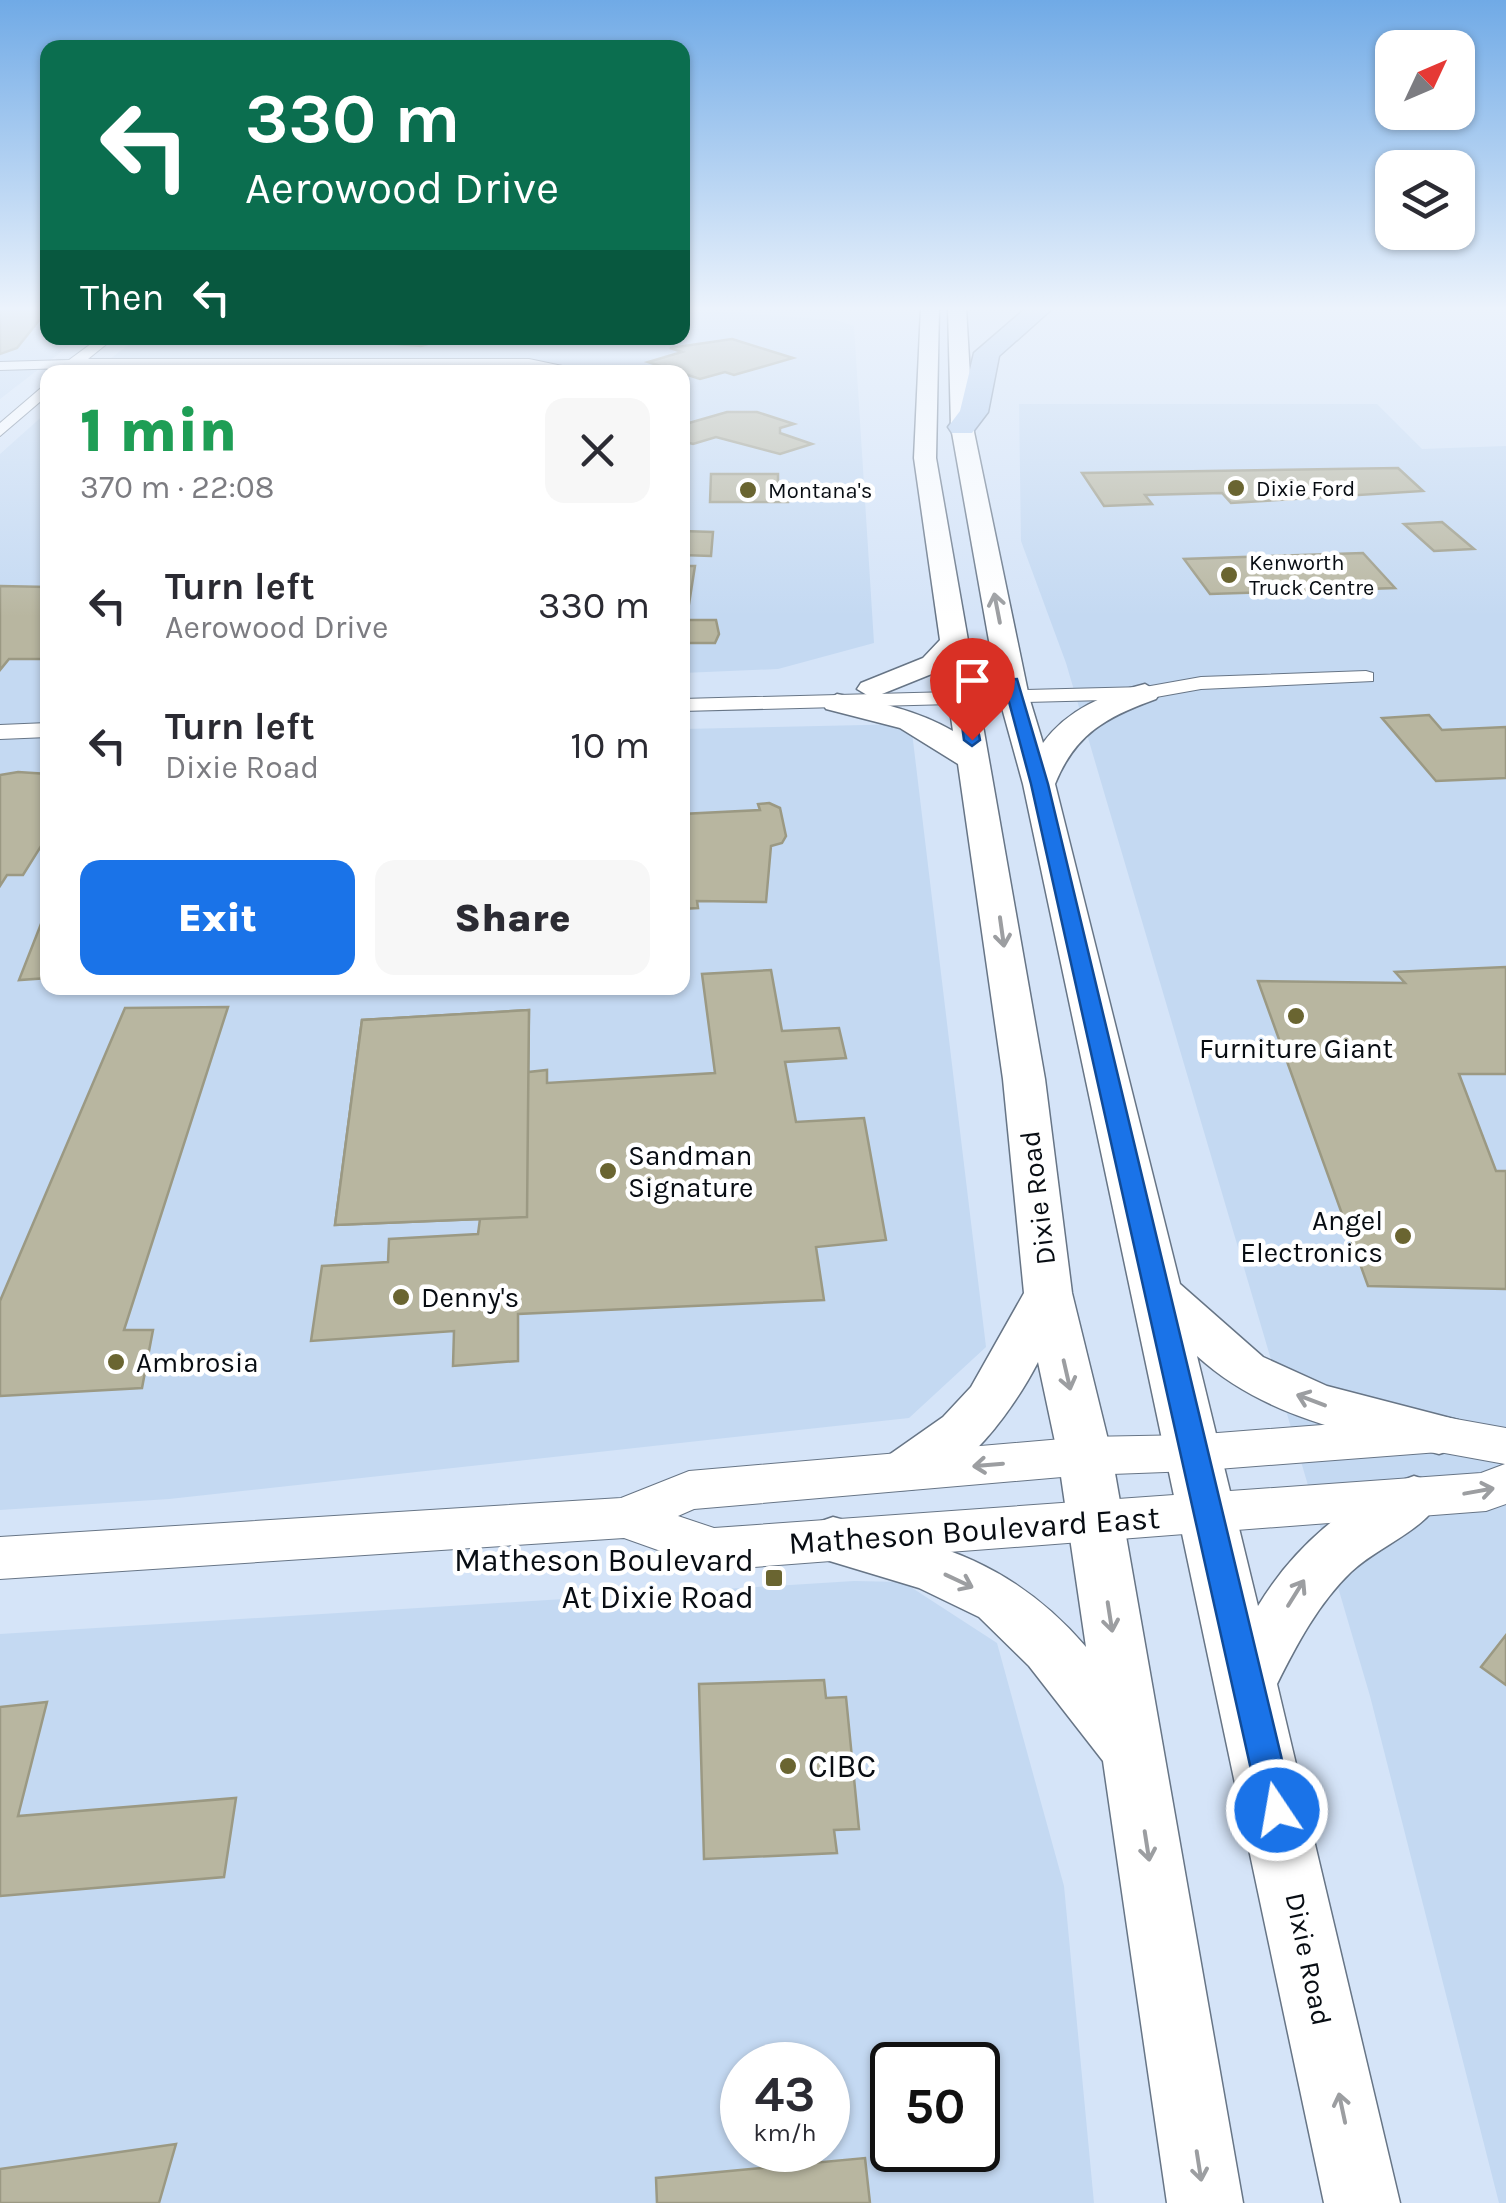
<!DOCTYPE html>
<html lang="en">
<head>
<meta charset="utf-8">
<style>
	:root { --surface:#fff; --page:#f7f7f7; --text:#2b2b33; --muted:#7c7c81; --accent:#1a73e8 }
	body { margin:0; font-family:Karla,sans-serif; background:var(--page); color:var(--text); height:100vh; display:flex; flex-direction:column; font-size:38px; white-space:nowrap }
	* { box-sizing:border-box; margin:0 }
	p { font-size:32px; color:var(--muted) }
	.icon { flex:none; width:55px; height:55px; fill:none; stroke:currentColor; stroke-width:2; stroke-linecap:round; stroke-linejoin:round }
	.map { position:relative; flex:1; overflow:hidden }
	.drawer { position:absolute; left:40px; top:365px; width:650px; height:630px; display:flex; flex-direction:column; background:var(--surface); border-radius:20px; box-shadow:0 2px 8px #0004 }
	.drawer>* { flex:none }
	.hud { position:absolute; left:40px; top:40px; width:650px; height:305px; border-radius:20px; box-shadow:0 2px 8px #0004; background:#0b6e4f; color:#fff; overflow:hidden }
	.needle { width:65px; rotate:46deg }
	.fabs { position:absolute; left:1375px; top:30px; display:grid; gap:20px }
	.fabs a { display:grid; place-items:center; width:100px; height:100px; border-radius:20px; background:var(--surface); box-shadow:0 2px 8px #0004; font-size:50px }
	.speed { position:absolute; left:720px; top:2042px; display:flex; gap:20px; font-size:50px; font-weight:700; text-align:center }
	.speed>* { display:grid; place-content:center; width:130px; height:130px; border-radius:50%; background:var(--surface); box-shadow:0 2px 8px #0004; line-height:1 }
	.speed small { font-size:25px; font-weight:400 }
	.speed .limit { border:5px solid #111; border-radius:15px; background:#fff; color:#111 }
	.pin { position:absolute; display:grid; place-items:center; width:85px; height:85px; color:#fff; margin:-102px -42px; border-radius:50% 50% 50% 0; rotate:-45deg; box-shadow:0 0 10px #0007 }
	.pin .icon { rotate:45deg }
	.me { position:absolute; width:110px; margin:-55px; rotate:348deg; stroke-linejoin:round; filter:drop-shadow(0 0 8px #0008) }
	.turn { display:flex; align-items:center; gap:35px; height:210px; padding:0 40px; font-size:45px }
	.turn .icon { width:130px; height:130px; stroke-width:2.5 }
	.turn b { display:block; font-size:70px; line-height:85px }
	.then { display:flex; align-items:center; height:95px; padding:0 40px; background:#0003; gap:20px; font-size:38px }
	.round { display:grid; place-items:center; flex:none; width:105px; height:105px; border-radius:20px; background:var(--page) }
	.overview { display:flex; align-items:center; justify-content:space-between; height:170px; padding:0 40px }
	h1 { font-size:60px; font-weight:800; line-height:75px; color:#1e9e55 }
	.cta { display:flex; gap:20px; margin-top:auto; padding:20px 40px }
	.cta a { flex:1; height:115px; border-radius:20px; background:var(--accent); color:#fff; font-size:40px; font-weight:800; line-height:115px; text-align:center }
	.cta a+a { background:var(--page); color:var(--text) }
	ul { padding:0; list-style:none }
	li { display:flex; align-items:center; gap:30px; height:140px; padding:0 40px }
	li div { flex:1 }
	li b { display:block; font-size:38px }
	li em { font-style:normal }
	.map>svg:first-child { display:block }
	.built { fill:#c4d9f2; fill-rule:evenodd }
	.building { fill:#b8b6a0; stroke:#9b9983; stroke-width:2.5 }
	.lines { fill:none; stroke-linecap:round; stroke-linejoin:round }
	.minor-casing { stroke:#677586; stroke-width:2 }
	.tertiary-casing { stroke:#677586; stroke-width:2 }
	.secondary-casing { stroke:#677586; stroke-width:3 }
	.motorway-casing { stroke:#788ba3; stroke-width:3 }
	.minor { fill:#fff; fill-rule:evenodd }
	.tertiary { fill:#fff; fill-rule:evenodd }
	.secondary { fill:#fff; fill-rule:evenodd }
	.motorway { fill:#b5cff0; fill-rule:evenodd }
	.oneway { stroke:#9c9ea1 }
	.route { fill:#1a73e8; stroke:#114b97; stroke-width:2.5 }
	.poi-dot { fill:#6a6531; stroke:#fff; stroke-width:4 }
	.labels { text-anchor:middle; stroke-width:9; stroke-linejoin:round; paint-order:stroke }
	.far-poi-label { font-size:22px; fill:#080d13; stroke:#fff; text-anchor:start }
	.poi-label { font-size:28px; fill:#080d13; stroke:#fff; text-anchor:start }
	.street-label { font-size:28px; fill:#080d13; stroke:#fff }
	.near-street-label { font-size:32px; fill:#080d13; stroke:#fff }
	.near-poi-label { font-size:32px; fill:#080d13; stroke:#fff; text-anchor:end }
</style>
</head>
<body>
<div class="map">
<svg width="1506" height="2203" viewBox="0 0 1506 2203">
	<rect width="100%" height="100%" fill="#d5e4f8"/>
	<g class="built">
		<path d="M0 308H47L48 338H79L0 399Z"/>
		<path d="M683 309 836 320 854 326 874 643 778 669 683 673 682 372H92L138 338H682Z"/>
		<path d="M1019 404H1377L1422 449 1506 446V2203H1499L1370 1696 1066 663 1021 541Z"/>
		<path d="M47 412 48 988H682L683 729 911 724 986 1347 909 1418 169 1499 0 1510V454Z"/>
		<path d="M854 1581 903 1582 997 1643 1064 1886 1094 2203H0V1634ZM742 2065H828V2150H742ZM892 2065H978V2150H892Z"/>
	</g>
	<g class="building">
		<path d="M0 308H48V309L17 348 0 354Z"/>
		<path d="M362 338H592L591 341 444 339 421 346 360 341Z"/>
		<path d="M732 339 793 358 734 375 725 372 700 379 648 362 682 352 670 348Z"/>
		<path d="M727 412H757L794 424 780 428V433L812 444 780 454 716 437 693 444 682 441V425Z"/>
		<path d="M1398 468 1423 491 1231 503 1222 493 1145 495 1152 504 1104 506 1082 473Z"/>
		<path d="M711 474H778V482L788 483V502H710Z"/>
		<path d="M1442 522 1474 549 1434 551 1404 524Z"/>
		<path d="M682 531 713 532 711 556 682 555Z"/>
		<path d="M1363 553 1395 588 1210 594 1184 559Z"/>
		<path d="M682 566H695L689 604H682Z"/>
		<path d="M0 586 48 587V659H9L0 670Z"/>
		<path d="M682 620H716L719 634 715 643H682Z"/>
		<path d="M1429 715 1442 730 1506 727V778L1436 781 1382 718Z"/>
		<path d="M18 772 48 774V835L23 875H7L0 886V775Z"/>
		<path d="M769 803 780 808 786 836 782 843 771 846 766 902 697 901 698 908 682 909V814L760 810 758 804Z"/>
		<path d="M48 906V978L19 980Z"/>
		<path d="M1506 967V1074H1459L1496 1171H1506V1289L1368 1286 1258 981 1405 983 1395 972Z"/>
		<path d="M771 970 782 1031 839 1028 846 1058 785 1062 796 1122 864 1118 886 1240 816 1247 824 1300 518 1314V1361L453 1366 454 1331 311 1341 322 1266 388 1262 389 1239 478 1234 480 1219 335 1225 362 1020 529 1010 528 1072 547 1070V1083L715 1073 702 974Z"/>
		<path d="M228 1007 124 1330H153L142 1388 0 1396V1301L125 1008Z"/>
		<path d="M529 1010 527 1217 335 1225 362 1020Z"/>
		<path d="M1506 1635V1685L1481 1667Z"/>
		<path d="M824 1680 826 1698 846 1697 859 1829 834 1830 837 1853 704 1859 699 1684Z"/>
		<path d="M47 1702 18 1816 236 1798 224 1877 0 1896V1707Z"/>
		<path d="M176 2144 159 2203H0V2169Z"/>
		<path d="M865 2158 870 2203H657L656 2178Z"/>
	</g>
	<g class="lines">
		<g class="minor-casing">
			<g id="minor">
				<path d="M99 338H114L88 359H529L591 372 529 367 169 365 0 370V362L69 360Z"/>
				<path d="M48 382V395L0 436V423Z"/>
				<path d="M1366 671 1373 673V681L1201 689 1145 699 682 711V699L1145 687 1201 677Z"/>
				<path d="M48 723V737L0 739V725Z"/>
			</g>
		</g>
		<g class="tertiary-casing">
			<path id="tertiary" d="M1439 1416 1506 1428V1504L1486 1511 714 1570 624 1538 0 1579V1537L621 1498 689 1471 1085 1437 1192 1435ZM1439 1452 1505 1464 1481 1473 714 1528 678 1516 694 1509 1085 1475 1192 1471Z"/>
		</g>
		<g class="secondary-casing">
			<g id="secondary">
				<path d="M921 308H939L936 458 1045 1079 1072 1293 1112 1456 1243 2203H1167L1103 1761 1029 1666 979 1617 919 1588 813 1556 805 1540 813 1524 833 1517C939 1544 1012 1561 1086 1647L1058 1456 1038 1362C1014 1409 947 1507 886 1487L878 1472 886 1457 943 1417 971 1387 1024 1293 1003 1079 958 764 900 728 826 709 822 703 837 694C877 702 917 710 953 731L944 669 872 698 857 689 861 683 923 658 940 640 914 458Z"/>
				<path d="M948 308H966L973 427 1029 697 1043 743C1068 709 1105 694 1145 684L1160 693 1156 699C1106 717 1075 734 1055 784L1180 1284 1263 1357 1327 1386 1458 1420 1465 1434 1458 1448 1439 1454C1353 1433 1265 1418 1197 1356L1258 1606C1293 1548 1349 1498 1414 1476L1433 1482 1441 1498C1425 1531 1378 1546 1351 1572 1318 1604 1297 1644 1277 1684L1400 2203H1324L1023 784 999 697 951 427Z"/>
			</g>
		</g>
		<g class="motorway-casing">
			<path id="motorway" d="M1026 308H1053L999 356 988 412 972 433H952L948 427 960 411 974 353Z"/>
		</g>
		<use href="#minor" class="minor"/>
		<use href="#tertiary" class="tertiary"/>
		<use href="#secondary" class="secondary"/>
		<use href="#motorway" class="motorway"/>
	</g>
	<defs><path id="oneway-shaft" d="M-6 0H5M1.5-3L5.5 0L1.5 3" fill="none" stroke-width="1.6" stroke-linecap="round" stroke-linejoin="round" transform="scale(2.5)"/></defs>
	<g class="oneway">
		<use href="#oneway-shaft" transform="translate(997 608) rotate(-101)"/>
		<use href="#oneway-shaft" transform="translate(1002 932) rotate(82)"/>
		<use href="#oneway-shaft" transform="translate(1067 1375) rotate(77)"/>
		<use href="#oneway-shaft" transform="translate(1311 1400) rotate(-159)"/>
		<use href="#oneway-shaft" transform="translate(988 1465) rotate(175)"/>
		<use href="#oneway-shaft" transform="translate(1479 1491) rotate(-10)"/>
		<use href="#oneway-shaft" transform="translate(959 1581) rotate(25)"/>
		<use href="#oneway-shaft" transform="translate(1296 1593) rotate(-58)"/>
		<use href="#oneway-shaft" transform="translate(1110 1617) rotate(81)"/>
		<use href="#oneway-shaft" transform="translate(1147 1846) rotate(81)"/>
		<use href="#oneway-shaft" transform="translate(1342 2108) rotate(-102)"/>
		<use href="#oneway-shaft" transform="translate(1199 2166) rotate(81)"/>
	</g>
	<linearGradient id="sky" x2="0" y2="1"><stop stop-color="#70aae6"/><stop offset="0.5" stop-color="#ecf3fc"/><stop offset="1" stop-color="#ecf3fc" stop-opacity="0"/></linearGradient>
	<rect width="1506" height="617" fill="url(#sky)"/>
	<path class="route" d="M1017 679 1048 784 1294 1810 1289 1822 1277 1827 1265 1822 1260 1810 1031 784 1005 687 970 688 980 740 972 746 964 740 956 681Z"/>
	<g class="poi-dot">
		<circle cx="1236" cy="488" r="10"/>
		<circle cx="748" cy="490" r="10"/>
		<circle cx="1229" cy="575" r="10"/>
		<circle cx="1296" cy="1016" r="10"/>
		<circle cx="608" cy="1171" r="10"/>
		<circle cx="1403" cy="1236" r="10"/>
		<circle cx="401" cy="1297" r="10"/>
		<circle cx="116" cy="1362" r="10"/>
		<rect x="764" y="1568" width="20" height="20" rx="5"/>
		<circle cx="788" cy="1766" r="10"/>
	</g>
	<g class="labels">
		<g class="far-poi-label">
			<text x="1256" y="496">Dixie Ford</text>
			<text x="768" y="498">Montana's</text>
			<text x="1249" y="570">Kenworth<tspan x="1249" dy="25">Truck Centre</tspan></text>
		</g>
		<g class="poi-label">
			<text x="1296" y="1058" text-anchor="middle">Furniture Giant</text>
			<text x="628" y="1165">Sandman<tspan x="628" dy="32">Signature</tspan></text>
			<text x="1383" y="1230" text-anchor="end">Angel<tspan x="1383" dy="32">Electronics</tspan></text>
			<text x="421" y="1307">Denny's</text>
			<text x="136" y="1372">Ambrosia</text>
		</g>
		<g class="street-label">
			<text transform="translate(1037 1198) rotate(-97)" y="10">Dixie Road</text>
			<text transform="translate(1309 1959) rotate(78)" y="10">Dixie Road</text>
		</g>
		<g class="near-street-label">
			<text transform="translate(974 1530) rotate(-4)" y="11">Matheson Boulevard East</text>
		</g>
		<g class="near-poi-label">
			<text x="754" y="1571">Matheson Boulevard<tspan x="754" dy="37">At Dixie Road</tspan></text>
			<text x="808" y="1777" text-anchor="start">CIBC</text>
		</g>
	</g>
</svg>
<div class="fabs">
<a><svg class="needle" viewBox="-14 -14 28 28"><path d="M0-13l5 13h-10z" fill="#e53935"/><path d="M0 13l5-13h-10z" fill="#7c7c81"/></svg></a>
<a><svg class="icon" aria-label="layers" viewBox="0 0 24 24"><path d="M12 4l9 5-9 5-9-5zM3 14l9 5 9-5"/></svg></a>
</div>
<div class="speed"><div>43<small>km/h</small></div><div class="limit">50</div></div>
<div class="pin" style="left:972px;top:740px;background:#d93025"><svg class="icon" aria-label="arrive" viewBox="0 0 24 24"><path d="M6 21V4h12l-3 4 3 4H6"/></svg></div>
<svg class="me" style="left:1277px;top:1810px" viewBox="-20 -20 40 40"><circle r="17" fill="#1a73e8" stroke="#fff" stroke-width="3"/><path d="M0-11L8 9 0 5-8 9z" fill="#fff"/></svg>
<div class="hud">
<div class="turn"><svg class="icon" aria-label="left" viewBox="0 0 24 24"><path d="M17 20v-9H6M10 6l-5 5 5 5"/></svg><div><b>330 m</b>Aerowood Drive</div></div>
<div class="then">Then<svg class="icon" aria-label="left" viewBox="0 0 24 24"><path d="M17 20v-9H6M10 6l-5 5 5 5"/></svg></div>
</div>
<section class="drawer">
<div class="overview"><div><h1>1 min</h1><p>370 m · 22:08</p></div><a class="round"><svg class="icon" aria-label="close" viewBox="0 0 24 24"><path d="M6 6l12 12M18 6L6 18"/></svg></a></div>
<ul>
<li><svg class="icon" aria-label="left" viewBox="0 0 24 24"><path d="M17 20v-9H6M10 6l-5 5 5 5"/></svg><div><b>Turn left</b><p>Aerowood Drive</p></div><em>330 m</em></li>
<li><svg class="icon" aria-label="left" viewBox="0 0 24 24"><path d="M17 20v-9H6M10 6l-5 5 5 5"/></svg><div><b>Turn left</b><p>Dixie Road</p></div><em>10 m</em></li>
</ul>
<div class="cta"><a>Exit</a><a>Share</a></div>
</section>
</div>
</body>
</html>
